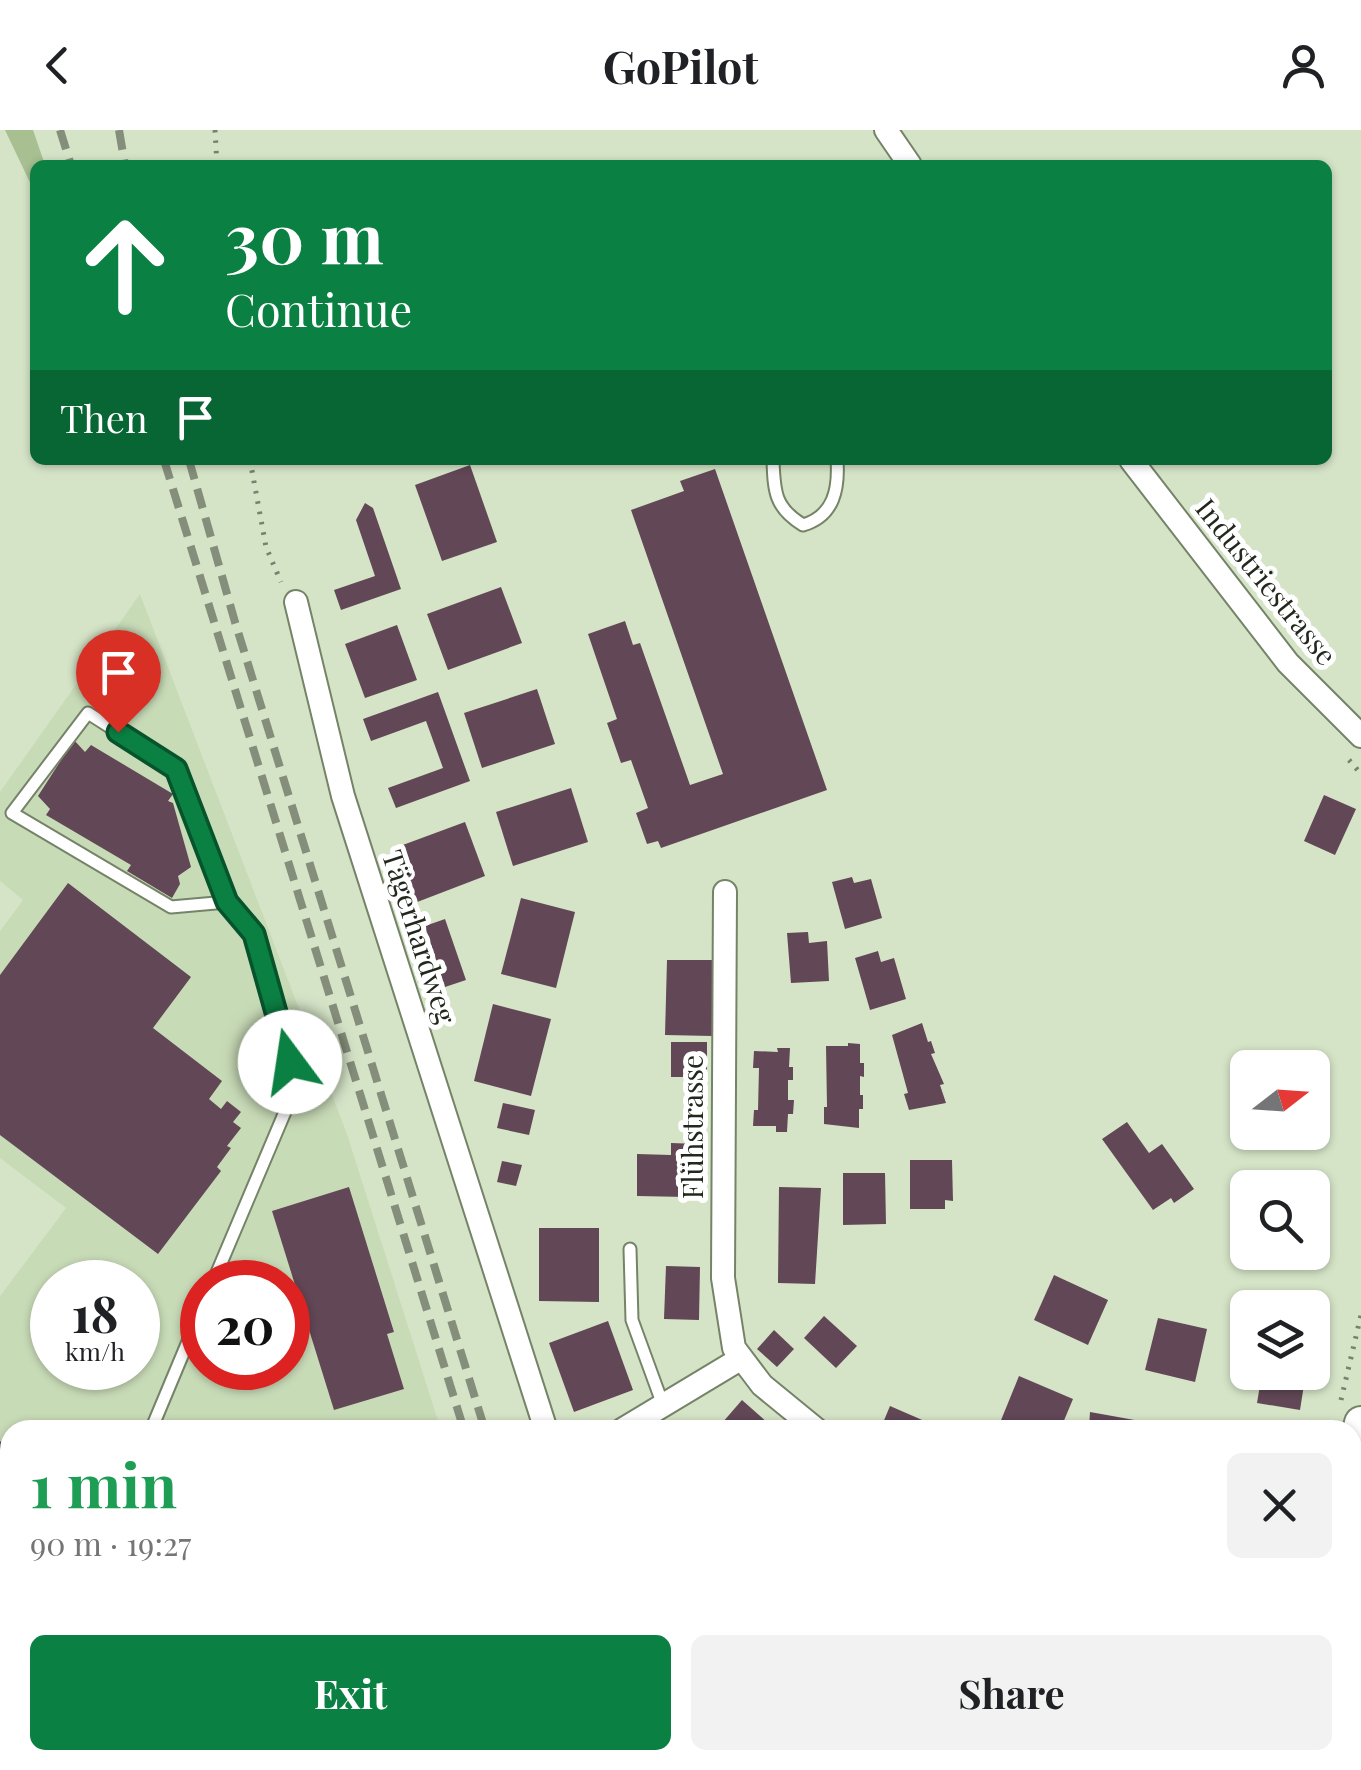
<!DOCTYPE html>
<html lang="en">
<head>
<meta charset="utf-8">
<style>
	:root { --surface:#fff; --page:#f2f2f2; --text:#202124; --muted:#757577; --accent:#0b8043 }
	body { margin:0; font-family:"Playfair Display",serif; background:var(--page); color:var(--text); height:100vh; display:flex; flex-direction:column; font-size:38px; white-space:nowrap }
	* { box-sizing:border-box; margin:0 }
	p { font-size:32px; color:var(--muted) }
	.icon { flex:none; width:55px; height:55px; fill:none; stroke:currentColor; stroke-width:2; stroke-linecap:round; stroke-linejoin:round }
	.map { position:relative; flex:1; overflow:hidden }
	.drawer { position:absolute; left:0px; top:1290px; width:1362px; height:350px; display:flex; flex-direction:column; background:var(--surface); border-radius:30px 30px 0 0; box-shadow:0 2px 8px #0004 }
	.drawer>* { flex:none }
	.top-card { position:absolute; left:30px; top:30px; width:1302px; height:305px; border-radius:15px; box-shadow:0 2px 8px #0004; background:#0b8043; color:#fff; overflow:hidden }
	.needle { width:65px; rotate:73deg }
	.fabs { position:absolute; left:1230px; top:920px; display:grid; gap:20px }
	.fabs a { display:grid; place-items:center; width:100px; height:100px; border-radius:15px; background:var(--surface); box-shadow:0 2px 8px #0004; font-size:50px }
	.speed { position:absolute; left:30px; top:1130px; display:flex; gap:20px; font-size:50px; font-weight:700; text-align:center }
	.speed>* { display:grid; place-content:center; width:130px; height:130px; border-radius:50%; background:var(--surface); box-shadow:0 2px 8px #0004; line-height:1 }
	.speed small { font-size:25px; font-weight:400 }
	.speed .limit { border:15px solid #d22; background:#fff; color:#111 }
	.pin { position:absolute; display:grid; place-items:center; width:85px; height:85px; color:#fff; margin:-102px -42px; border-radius:50% 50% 50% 0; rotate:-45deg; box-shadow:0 0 10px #0007 }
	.pin .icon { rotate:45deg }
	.me { position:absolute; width:110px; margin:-55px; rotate:346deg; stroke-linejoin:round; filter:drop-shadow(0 0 8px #0008) }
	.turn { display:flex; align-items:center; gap:35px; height:210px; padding:0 30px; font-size:45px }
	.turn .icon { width:130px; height:130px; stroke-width:2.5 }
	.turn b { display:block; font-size:70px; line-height:85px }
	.then { display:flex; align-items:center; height:95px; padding:0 30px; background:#0003; gap:20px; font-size:38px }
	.round { display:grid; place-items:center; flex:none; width:105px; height:105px; border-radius:15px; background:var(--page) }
	.head { display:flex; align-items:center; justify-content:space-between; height:170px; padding:0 30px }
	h1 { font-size:60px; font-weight:700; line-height:75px; color:#1e9e55 }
	.cta { display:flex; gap:20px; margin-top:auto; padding:20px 30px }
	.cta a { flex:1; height:115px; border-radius:15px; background:var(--accent); color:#fff; font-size:40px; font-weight:700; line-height:115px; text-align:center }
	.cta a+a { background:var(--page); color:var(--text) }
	header { display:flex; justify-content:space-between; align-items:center; height:130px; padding:0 30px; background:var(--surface); font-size:45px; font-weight:700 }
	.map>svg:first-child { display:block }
	.built { fill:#c8dbb7; fill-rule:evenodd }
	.green { fill:#a7bf91 }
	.building { fill:#624756 }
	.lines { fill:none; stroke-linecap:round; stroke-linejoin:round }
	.lane-casing { stroke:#758368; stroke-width:15 }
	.street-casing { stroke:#758368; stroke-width:26 }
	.secondary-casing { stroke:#758368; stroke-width:36 }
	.path { stroke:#77816d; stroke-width:5; stroke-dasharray:2.5 8; stroke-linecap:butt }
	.lane { stroke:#fff; stroke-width:11 }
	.street { stroke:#fff; stroke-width:22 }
	.secondary { stroke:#fff; stroke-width:32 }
	.rail { stroke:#848e7a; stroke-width:8; stroke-dasharray:20 10; stroke-linecap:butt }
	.route-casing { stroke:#07532c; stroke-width:25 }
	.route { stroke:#0b8043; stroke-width:18 }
	.labels { text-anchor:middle; stroke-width:10; stroke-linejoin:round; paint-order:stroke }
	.street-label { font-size:28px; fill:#23281d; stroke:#fff }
</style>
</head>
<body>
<header><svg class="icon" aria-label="back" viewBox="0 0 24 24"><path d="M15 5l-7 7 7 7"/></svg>GoPilot<svg class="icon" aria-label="person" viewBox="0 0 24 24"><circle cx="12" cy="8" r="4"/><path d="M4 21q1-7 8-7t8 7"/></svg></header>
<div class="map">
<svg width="1361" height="1640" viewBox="0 0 1361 1640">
	<rect width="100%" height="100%" fill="#d5e4c7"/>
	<path class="built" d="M140 464 347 1004 441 1300H10V1630H545L548 1640H0V1166L66 1078 0 1028V801L23 770 0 751V662ZM52 1152H138V1238H52ZM202 1152H288V1238H202Z"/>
	<path class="green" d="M5 0H33L45 35H35V63Z"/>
	<g class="building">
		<path d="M470 335 497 412 442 431 415 355Z"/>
		<path d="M715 339 827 660 661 718 658 711 647 714 636 683 648 678 631 630 621 633 607 593 617 589 588 504 625 491 633 515 640 513 690 655 723 644 631 380 684 361 680 351Z"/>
		<path d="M365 373 373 378 401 459 341 480 334 460 375 446 356 390Z"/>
		<path d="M501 457 522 513 448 540 427 484Z"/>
		<path d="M397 495 417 550 365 568 345 514Z"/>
		<path d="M537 559 555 614 482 638 464 583Z"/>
		<path d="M438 562 470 651 396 678 388 658 443 638 426 591 371 611 363 589Z"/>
		<path d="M74 610 85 622 91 615 173 664 168 671 173 673 191 737 178 746 180 754 172 768 127 741 131 735 46 685 50 679 38 666Z"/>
		<path d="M571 658 588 712 513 736 496 682Z"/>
		<path d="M1324 665 1356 679 1335 725 1304 711Z"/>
		<path d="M465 692 485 746 412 774 392 719Z"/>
		<path d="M852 747 854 753 871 749 882 788 845 799 832 752Z"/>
		<path d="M68 753 191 847 153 898 222 951 209 969 221 979 227 971 241 982 233 992 241 998 227 1016 231 1018 217 1037 221 1041 158 1124 0 1005V845Z"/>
		<path d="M521 768 575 782 556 858 501 844Z"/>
		<path d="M445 789 466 850 445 857 425 796Z"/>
		<path d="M808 802 809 813 827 811 829 851 791 853 787 803Z"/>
		<path d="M878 821 881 832 894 828 906 869 870 880 855 828Z"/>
		<path d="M667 830H713L712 906 665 905Z"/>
		<path d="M493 874 551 889 531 966 474 951Z"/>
		<path d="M922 893 928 912 931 911 935 923 931 924 944 954 940 955 946 973 909 980 904 964 908 963 892 905Z"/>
		<rect x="671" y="912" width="36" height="35"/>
		<path d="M848 913 860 914V933H864V947L860 946V965H863V979H859V998L824 994V977H827L826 916H848Z"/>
		<path d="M777 918H790L789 937H793V950H788V970H794L793 984H788L787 1002H776V996H753L754 980H758L759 938H753L754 921 778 922Z"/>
		<path d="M503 973 535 980 529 1005 497 998Z"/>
		<path d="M1127 992 1149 1023 1162 1014 1194 1059 1174 1073 1171 1068 1153 1080 1102 1009Z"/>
		<path d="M671 1013 699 1014 698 1048H688L687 1067 637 1066V1024L671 1025Z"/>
		<path d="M910 1030H952L953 1071 945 1070V1079H910Z"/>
		<path d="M502 1031 522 1035 516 1056 497 1052Z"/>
		<path d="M843 1043H885L886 1094 843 1095Z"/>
		<path d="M349 1057 394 1202 387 1204 404 1259 334 1280 272 1081Z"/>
		<path d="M779 1057 821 1058 815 1154 778 1153Z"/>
		<path d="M539 1098H599V1172L539 1171Z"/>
		<path d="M666 1136 700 1137 699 1190 664 1189Z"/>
		<path d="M1054 1145 1108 1170 1088 1215 1034 1190Z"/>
		<path d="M824 1186 857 1216 836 1238 804 1208Z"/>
		<path d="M1158 1188 1207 1199 1195 1252 1145 1240Z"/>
		<path d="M608 1191 633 1260 574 1282 549 1213Z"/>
		<path d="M774 1200 794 1219 777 1237 757 1219Z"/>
		<path d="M1245 1242H1306L1300 1280 1257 1273 1261 1249 1245 1246Z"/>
		<path d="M1019 1246 1073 1269 1060 1300H997Z"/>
		<path d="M742 1270 776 1300H716Z"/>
		<path d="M890 1276 936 1296 935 1300H880Z"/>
		<path d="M1090 1282 1179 1298V1300H1103L1089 1297Z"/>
		<path d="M0 1311 10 1319V1394L0 1406Z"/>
		<path d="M233 1630H396L399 1640H236Z"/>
		<path d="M777 1630 807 1631 877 1630 871 1640H771Z"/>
		<path d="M1161 1630H1222L1216 1640H1167L1158 1635Z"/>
	</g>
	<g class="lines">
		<g class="lane-casing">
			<g id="lane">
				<path d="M773 330C774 362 775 378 803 395 834 386 839 359 837 330"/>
				<path d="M630 1119 632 1190 663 1275"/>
				<path d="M213 1152 290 970V932L255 804 227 772 176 639 88 583 12 683 171 777 227 772"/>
				<path d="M343 1298 344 1300"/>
				<path d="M151 1300 202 1178"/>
				<path d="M458 1630 462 1640"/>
				<path d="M1 1640 10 1621"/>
				<path d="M419 1640 423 1630"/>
			</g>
		</g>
		<g class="street-casing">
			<g id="street">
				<path d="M886 0 910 35"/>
				<path d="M1131 330 1288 533 1361 606"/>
				<path d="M296 472 343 666 546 1300"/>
				<path d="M725 762 723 1148 734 1218 762 1255 817 1300"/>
				<path d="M622 1300 740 1229"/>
				<path d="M0 1502 10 1511"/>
				<path d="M134 1630 143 1640"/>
				<path d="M656 1630 659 1640"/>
				<path d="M1076 1630 1092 1640"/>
				<path d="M909 1640 915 1630"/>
			</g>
		</g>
		<g class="secondary-casing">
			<g id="secondary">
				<path d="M1352 1329 1361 1293"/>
				<path d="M1279 1640 1281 1630"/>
			</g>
		</g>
		<g class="path">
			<path d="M215 0 217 35"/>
			<path d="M250 330 266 417 281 452"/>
			<path d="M1349 630 1361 644"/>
			<path d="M1341 1270 1361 1185"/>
		</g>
		<use href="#lane" class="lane"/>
		<use href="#street" class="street"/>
		<use href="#secondary" class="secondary"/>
		<g class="rail">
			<path d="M60 0 71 35"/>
			<path d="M119 0 125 35"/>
			<path d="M164 330 464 1300"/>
			<path d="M189 330 235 492 485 1300"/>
			<path d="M566 1630 569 1640"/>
			<path d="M587 1630 590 1640"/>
		</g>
	</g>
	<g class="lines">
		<g class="route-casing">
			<path id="route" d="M118 602 176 639 227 772 254 804 290 932"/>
		</g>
		<use href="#route" class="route"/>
	</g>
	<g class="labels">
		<g class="street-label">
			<text transform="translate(1266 452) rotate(51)" y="10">Industriestrasse</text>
			<text transform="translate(419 807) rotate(72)" y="10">Tägerhardweg</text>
			<text transform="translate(693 997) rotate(-90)" y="10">Flühstrasse</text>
		</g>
	</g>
</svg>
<div class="fabs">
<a><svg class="needle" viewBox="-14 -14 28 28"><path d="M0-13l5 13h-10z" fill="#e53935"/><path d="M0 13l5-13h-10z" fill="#757577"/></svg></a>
<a><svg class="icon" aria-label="search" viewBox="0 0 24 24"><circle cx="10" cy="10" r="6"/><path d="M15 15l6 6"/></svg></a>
<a><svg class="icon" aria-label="layers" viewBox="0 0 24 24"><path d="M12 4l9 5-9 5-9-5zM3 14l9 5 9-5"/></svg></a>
</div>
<div class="speed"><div>18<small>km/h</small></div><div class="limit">20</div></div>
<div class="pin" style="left:118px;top:602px;background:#d93025"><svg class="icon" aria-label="arrive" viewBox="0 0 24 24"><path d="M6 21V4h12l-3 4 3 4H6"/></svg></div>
<svg class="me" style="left:290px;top:932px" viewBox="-20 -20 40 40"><circle r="19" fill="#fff"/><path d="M0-13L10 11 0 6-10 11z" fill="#0b8043"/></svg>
<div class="top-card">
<div class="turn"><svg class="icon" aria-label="ahead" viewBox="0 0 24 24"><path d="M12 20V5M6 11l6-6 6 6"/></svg><div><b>30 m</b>Continue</div></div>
<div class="then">Then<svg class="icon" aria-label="arrive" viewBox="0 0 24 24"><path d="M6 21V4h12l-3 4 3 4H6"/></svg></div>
</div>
<section class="drawer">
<div class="head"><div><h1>1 min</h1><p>90 m · 19:27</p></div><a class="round"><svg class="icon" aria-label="close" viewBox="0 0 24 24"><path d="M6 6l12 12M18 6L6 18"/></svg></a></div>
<div class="cta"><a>Exit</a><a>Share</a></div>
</section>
</div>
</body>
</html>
